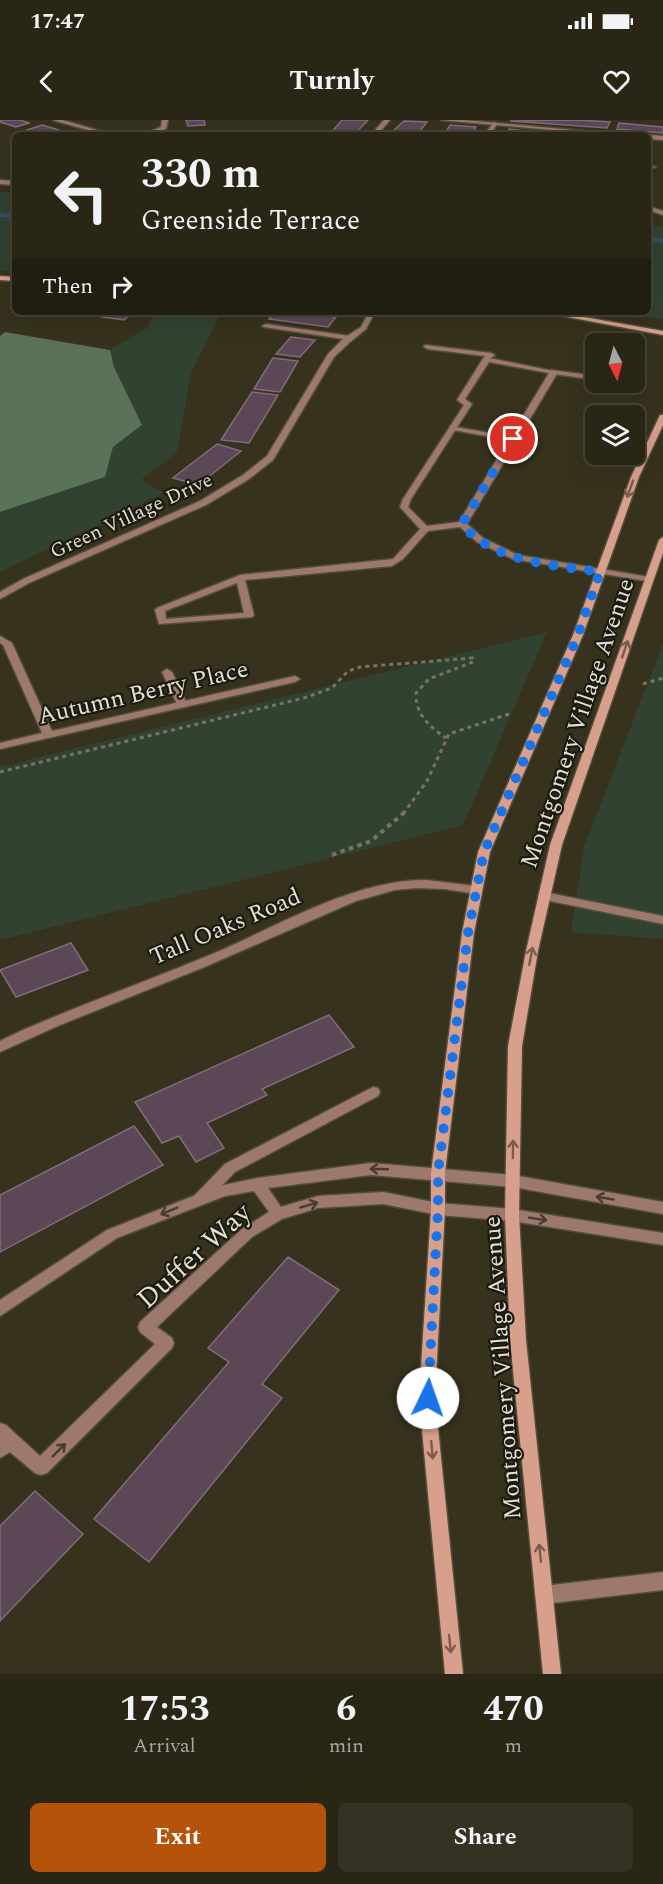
<!DOCTYPE html>
<html lang="en">
<head>
<meta charset="utf-8">
<style>
	:root { --surface:#292616; --page:#353223; --text:#f1f3f6; --muted:#a5a5a1; --line:#454335; --accent:#b45309 }
	body { margin:0; font-family:Spectral,serif; background:var(--page); color:var(--text); height:100vh; display:flex; flex-direction:column; font-size:22px; white-space:nowrap }
	* { box-sizing:border-box; margin:0 }
	p { font-size:20px; color:var(--muted) }
	.icon { flex:none; width:33px; height:33px; fill:none; stroke:currentColor; stroke-width:2; stroke-linecap:round; stroke-linejoin:round }
	.map { position:relative; height:1554px; overflow:hidden }
	.sheet { display:flex; flex-direction:column; background:var(--surface); flex:1 }
	.sheet>* { flex:none }
	.hud { position:absolute; left:12px; top:12px; width:639px; height:183px; border-radius:9px; box-shadow:0 6px 24px #0002,0 0 0 2px var(--line); background:#292616; color:var(--text); overflow:hidden }
	.needle { width:39px; rotate:174deg }
	.fabs { position:absolute; left:585px; top:213px; display:grid; gap:12px }
	.fabs a { display:grid; place-items:center; width:60px; height:60px; border-radius:9px; background:var(--surface); box-shadow:0 6px 24px #0002,0 0 0 2px var(--line); font-size:30px }
	.pin { position:absolute; display:grid; place-items:center; width:51px; height:51px; color:#fff; margin:-26px; border:3px solid #fff; border-radius:50%; box-shadow:0 2px 6px #0007 }
	.me { position:absolute; width:66px; margin:-33px; rotate:3deg; stroke-linejoin:round; filter:drop-shadow(0 0 4px #0008) }
	.turn { display:flex; align-items:center; gap:21px; height:126px; padding:0 30px; font-size:27px }
	.turn .icon { width:78px; height:78px; stroke-width:2.5 }
	.turn b { display:block; font-size:42px; line-height:51px }
	.then { display:flex; align-items:center; height:57px; padding:0 30px; background:#0003; gap:12px; font-size:22px }
	.eta { display:flex; justify-content:space-evenly; align-items:center; height:102px; text-align:center }
	.eta b { font-size:36px; font-weight:700; line-height:42px }
	.cta { display:flex; gap:12px; margin-top:auto; padding:12px 30px }
	.cta a { flex:1; height:69px; border-radius:9px; background:var(--accent); color:#fff; font-size:24px; font-weight:700; line-height:69px; text-align:center }
	.cta a+a { background:var(--page); color:var(--text) }
	.status { display:flex; justify-content:space-between; align-items:center; height:42px; padding:0 30px; background:var(--surface); direction:ltr }
	.status svg { height:16px; fill:currentColor }
	header { display:flex; justify-content:space-between; align-items:center; height:78px; padding:0 30px; background:var(--surface); font-size:27px; font-weight:700 }
	.map>svg:first-child { display:block }
	.green { fill:#324231 }
	.forest { fill:#597258 }
	.lines { fill:none; stroke-linecap:round; stroke-linejoin:round }
	.stream { stroke:#384c65; stroke-width:4 }
	.building { fill:#5b4755; stroke:#826c7b; stroke-width:1.5 }
	.lane-casing { stroke:#534e3a; stroke-width:3 }
	.street-casing { stroke:#534e3a; stroke-width:3 }
	.secondary-casing { stroke:#534e3a; stroke-width:3 }
	.path-far1 { stroke:#797462; stroke-width:3; stroke-dasharray:4 4; stroke-linecap:butt }
	.path { stroke:#797462; stroke-width:4; stroke-dasharray:4.5 4.5; stroke-linecap:butt }
	.lane { fill:#9d786d; fill-rule:evenodd }
	.street { fill:#9d786d; fill-rule:evenodd }
	.secondary { fill:#d99f8d; fill-rule:evenodd }
	.oneway { stroke:#7a5c4e }
	.oneway2 { stroke:#493b31 }
	.route { stroke:#1a73e8; stroke-width:10; stroke-dasharray:0 18 }
	.labels { text-anchor:middle; stroke-width:4.5; stroke-linejoin:round; paint-order:stroke }
	.far-street-label { font-size:20px; fill:#e3dfd3; stroke:#1c1a10 }
	.street-label { font-size:24px; fill:#e3dfd3; stroke:#1c1a10 }
	.near-street-label { font-size:28px; fill:#e3dfd3; stroke:#1c1a10 }
</style>
</head>
<body>
<div class="status"><b>17:47</b><svg viewBox="0 0 49 12"><path d="M0 12V9h3v3zM5 12V6h3v6zM10 12V3h3v9zM15 12V0h3v12zM26 1h20v11H26zM47 4h2v5h-2z"/></svg></div>
<header><svg class="icon" aria-label="back" viewBox="0 0 24 24"><path d="M15 5l-7 7 7 7"/></svg>Turnly<svg class="icon" aria-label="heart" viewBox="0 0 24 24"><path d="M12 20l-8-8c-3-5 5-10 8-4 3-6 11-1 8 4z"/></svg></header>
<div class="map">
<svg width="663" height="1554" viewBox="0 0 663 1554">
	<rect width="100%" height="100%" fill="#37321d"/>
	<g class="green">
		<path d="M0 72 15 73V152L0 150Z"/>
		<path d="M648 103 663 108V199L622 192H648Z"/>
		<path d="M153 192H216L218 198 191 253 177 332 141 360 164 373 0 452V392L105 357 113 327 142 306 114 247 110 230 148 207Z"/>
		<path d="M547 512 463 705 0 820V647Z"/>
		<path d="M663 524V819L571 812 584 727Z"/>
	</g>
	<path class="forest" d="M5 212 110 230 114 247 142 305 113 327 105 357 0 392V216Z"/>
	<g class="lines">
		<g class="stream">
			<path d="M0 95 15 96"/>
			<path d="M648 118 663 121"/>
		</g>
	</g>
	<g class="building">
		<path d="M0 0H20L29 3 16 7 0 2Z"/>
		<path d="M186 0H204L205 5 188 6Z"/>
		<path d="M342 0H368L354 15 330 14Z"/>
		<path d="M580 0 610 2 607 8 510 1Z"/>
		<path d="M404 1 427 2 417 15H389Z"/>
		<path d="M619 3 663 7V13L617 9Z"/>
		<path d="M42 5 75 15H45L27 10Z"/>
		<path d="M450 5 476 7 471 15H444Z"/>
		<path d="M509 9 534 12 532 15H505Z"/>
		<path d="M107 192H122L132 193 124 200 102 197Z"/>
		<path d="M276 192H299L336 197 328 207 269 199Z"/>
		<path d="M291 217 315 220 300 237 276 234Z"/>
		<path d="M273 238 298 241 280 272 254 269Z"/>
		<path d="M252 272 278 275 249 323 221 320Z"/>
		<path d="M217 324 241 331 198 365 173 358Z"/>
		<path d="M71 823 88 850 16 877 0 850Z"/>
		<path d="M329 895 354 927 262 969 267 975 207 1003 224 1028 196 1042 179 1016 162 1023 135 982Z"/>
		<path d="M134 1006 163 1045 0 1132V1075Z"/>
		<path d="M288 1137 339 1170 262 1264 282 1278 149 1442 94 1399 229 1242 208 1228Z"/>
		<path d="M35 1371 83 1414 0 1501V1406Z"/>
	</g>
	<g class="lines">
		<g class="lane-casing">
			<g id="lane">
				<path d="M384 0H390L377 15H371Z"/>
				<path d="M494 2 497 4 490 15H484Z"/>
				<path d="M648 45 656 47 648 49Z"/>
				<path d="M266 204 350 216 354 218 350 220 264 207 262 206Z"/>
				<path d="M425 225 491 233 495 235 487 241 483 239 485 236 428 229 424 227Z"/>
				<path d="M551 250 596 256V260L554 254 550 252Z"/>
				<path d="M450 306 513 317 517 319 513 321 453 310H450Z"/>
				<path d="M167 549 172 552 187 584 186 586 182 587 177 584 162 552Z"/>
				<path d="M373 967 378 968 380 972 378 976 235 1052 205 1083 200 1085 195 1083 193 1079 195 1075 225 1044Z"/>
			</g>
		</g>
		<g class="street-casing">
			<g id="street">
				<path d="M53 0H62L114 15H105Z"/>
				<path d="M162 0H168L166 9 150 15H142L161 7Z"/>
				<path d="M441 0H463L628 15H606Z"/>
				<path d="M648 15 663 16V20L648 19Z"/>
				<path d="M0 60 15 61V65L0 64Z"/>
				<path d="M648 86 663 91V95L648 90Z"/>
				<path d="M369 192H375L366 209 350 222 334 237 273 340 249 359 206 385 29 463 0 479V472L23 459 200 381 243 355 267 336 328 234 344 218 361 207Z"/>
				<path d="M484 237 558 252 467 404 483 418 518 435 649 457 652 458V462L513 439 477 422 460 407 428 411 403 439 392 446 245 460 254 495 252 497 159 504 155 490 157 488 240 455 393 439 420 409 400 387 403 379 464 285 457 280ZM489 242 549 253 459 402 427 406 408 387 411 379 472 284 465 279ZM237 463 244 493 166 499 165 491Z"/>
				<path d="M0 516 12 523 52 611 295 556 300 559 295 562 0 629V623L42 613 3 525 0 523Z"/>
				<path d="M426 760 476 766 482 770 476 774 445 769 416 768 395 770 356 781 202 848 60 905 0 932V921L23 910C85 883 148 861 210 835 277 807 352 760 426 760Z"/>
				<path d="M544 772 663 796V804L540 779 538 776 540 773Z"/>
				<path d="M371 1043 513 1055 663 1082V1094L513 1067 371 1055 268 1068 281 1087 318 1076 383 1072 438 1083 512 1089 663 1113V1125L512 1101 438 1095 383 1084 318 1088 282 1099 252 1117 157 1207 172 1218 174 1223 172 1228 47 1353 41 1355 35 1353 10 1332 0 1338V1303L6 1305 40 1336 155 1224 140 1212 138 1207 140 1202 242 1109 269 1092 254 1071 225 1076 117 1118 0 1196V1180L107 1110 219 1066 257 1058Z"/>
				<path d="M663 1452V1470L544 1484 538 1481 535 1475 538 1469 544 1466Z"/>
			</g>
		</g>
		<g class="secondary-casing">
			<g id="secondary">
				<path d="M0 156 15 157V161L0 160Z"/>
				<path d="M541 192H556L663 211V215Z"/>
				<path d="M660 295H663V305L639 357 583 515 490 732 474 813 445 1053V1089L435 1278 463 1554H445L419 1278 431 1089V1053L462 813 478 732 573 515 631 357Z"/>
				<path d="M663 417V433L562 725 538 831 522 926 519 1095 526 1220 561 1554H543L510 1220 505 1095 508 926 526 831 550 725 659 420Z"/>
			</g>
		</g>
		<g class="path-far1">
			<path d="M643 564 663 558"/>
			<path d="M0 652 304 578 332 568 348 551 360 547 473 538V542L429 559 416 573C415 594 430 607 446 618"/>
			<path d="M403 694 427 661 449 614 509 594"/>
		</g>
		<path class="path" d="M332 735 371 721 405 692"/>
		<use href="#lane" class="lane"/>
		<use href="#street" class="street"/>
		<use href="#secondary" class="secondary"/>
	</g>
	<defs><path id="oneway-shaft" d="M-6 0H5M1.5-3L5.5 0L1.5 3" fill="none" stroke-width="1.6" stroke-linecap="round" stroke-linejoin="round" transform="scale(1.5)"/></defs>
	<g class="oneway">
		<use href="#oneway-shaft" transform="translate(630 369) rotate(110)"/>
		<use href="#oneway-shaft" transform="translate(625 529) rotate(-71)"/>
		<use href="#oneway-shaft" transform="translate(531 836) rotate(-79)"/>
		<use href="#oneway-shaft" transform="translate(513 1029) rotate(-89)"/>
		<use href="#oneway-shaft" transform="translate(432 1330) rotate(85)"/>
		<use href="#oneway-shaft" transform="translate(540 1433) rotate(-96)"/>
		<use href="#oneway-shaft" transform="translate(450 1524) rotate(84)"/>
	</g>
	<g class="oneway2">
		<use href="#oneway-shaft" transform="translate(379 1049) rotate(-178)"/>
		<use href="#oneway-shaft" transform="translate(605 1078) rotate(-170)"/>
		<use href="#oneway-shaft" transform="translate(309 1085) rotate(-16)"/>
		<use href="#oneway-shaft" transform="translate(169 1091) rotate(158)"/>
		<use href="#oneway-shaft" transform="translate(538 1099) rotate(9)"/>
		<use href="#oneway-shaft" transform="translate(59 1330) rotate(-45)"/>
	</g>
	<g class="lines">
		<path class="route" d="M428 1278 438 1089V1053L468 813 484 732 578 515 600 452C554 445 494 443 462 404L513 319"/>
	</g>
	<g class="labels">
		<g class="far-street-label">
			<text transform="translate(131 395) rotate(-25)" y="7">Green Village Drive</text>
		</g>
		<g class="street-label">
			<text transform="translate(143 572) rotate(-13)" y="8">Autumn Berry Place</text>
			<text transform="translate(577 603) rotate(-71)" y="8">Montgomery Village Avenue</text>
			<text transform="translate(225 806) rotate(-23)" y="8">Tall Oaks Road</text>
			<text transform="translate(502 1248) rotate(-94)" y="8">Montgomery Village Avenue</text>
		</g>
		<g class="near-street-label">
			<text transform="translate(193 1135) rotate(-42)" y="10">Duffer Way</text>
		</g>
	</g>
</svg>
<div class="fabs">
<a><svg class="needle" viewBox="-14 -14 28 28"><path d="M0-13l5 13h-10z" fill="#e53935"/><path d="M0 13l5-13h-10z" fill="#a5a5a1"/></svg></a>
<a><svg class="icon" aria-label="layers" viewBox="0 0 24 24"><path d="M12 4l9 5-9 5-9-5zM3 14l9 5 9-5"/></svg></a>
</div>
<div class="pin" style="left:513px;top:319px;background:#d93025"><svg class="icon" aria-label="arrive" viewBox="0 0 24 24"><path d="M6 21V4h12l-3 4 3 4H6"/></svg></div>
<svg class="me" style="left:428px;top:1278px" viewBox="-20 -20 40 40"><circle r="19" fill="#fff"/><path d="M0-13L10 11 0 6-10 11z" fill="#1a73e8"/></svg>
<div class="hud">
<div class="turn"><svg class="icon" aria-label="left" viewBox="0 0 24 24"><path d="M17 20v-9H6M10 6l-5 5 5 5"/></svg><div><b>330 m</b>Greenside Terrace</div></div>
<div class="then">Then<svg class="icon" aria-label="right" viewBox="0 0 24 24"><path d="M7 20v-9h11M14 6l5 5-5 5"/></svg></div>
</div>
</div>
<section class="sheet">
<div class="eta">
<div><b>17:53</b><p>Arrival</p></div>
<div><b>6</b><p>min</p></div>
<div><b>470</b><p>m</p></div>
</div>
<div class="cta"><a>Exit</a><a>Share</a></div>
</section>
</body>
</html>
